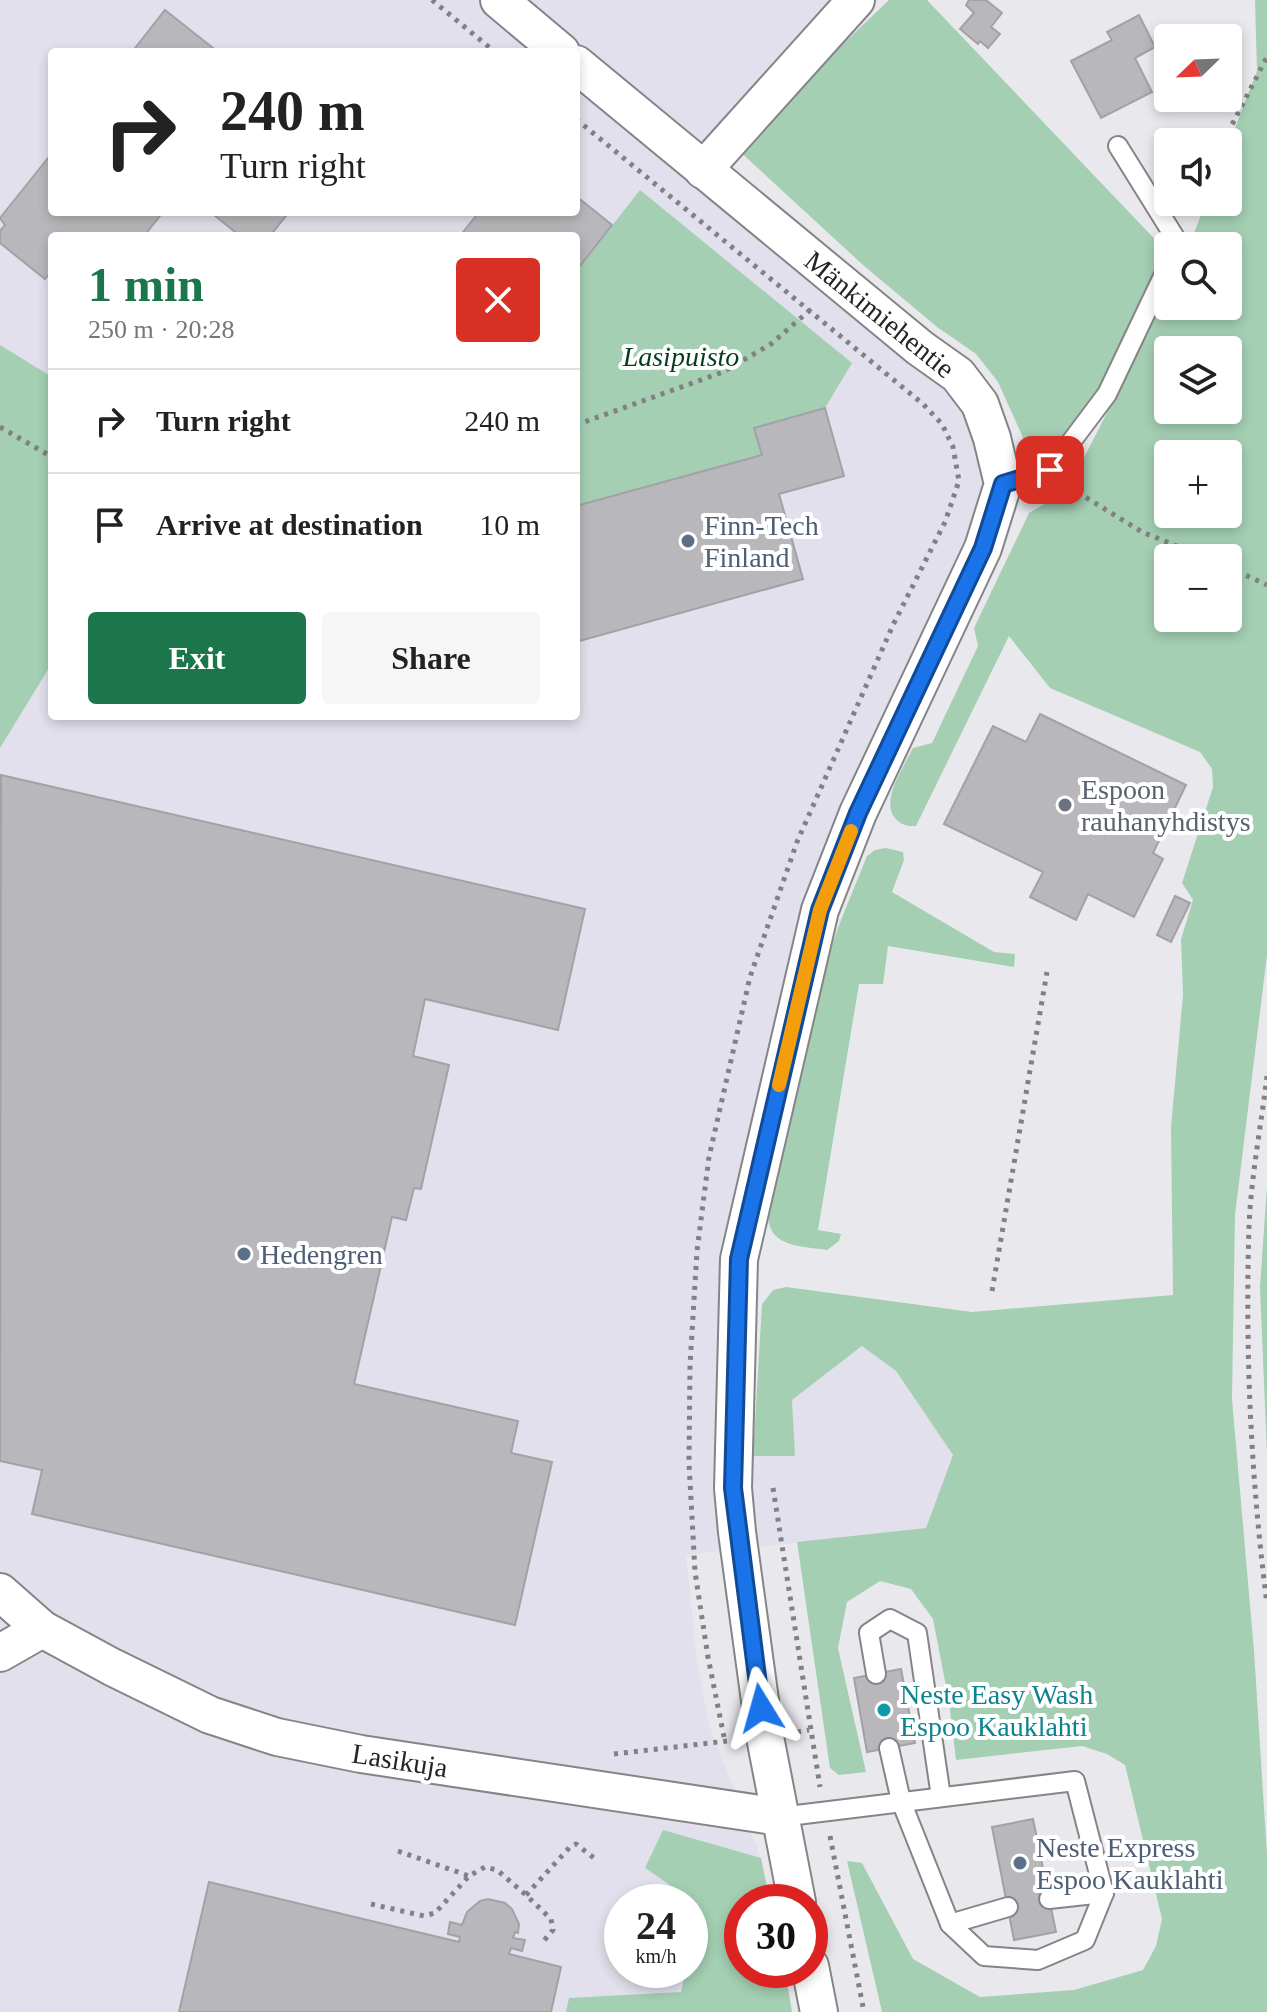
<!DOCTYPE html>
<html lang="en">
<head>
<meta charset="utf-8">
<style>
	:root { --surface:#fff; --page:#f6f6f6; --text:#222; --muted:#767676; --line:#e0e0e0; --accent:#1b764b }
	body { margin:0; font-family:"Times New Roman",serif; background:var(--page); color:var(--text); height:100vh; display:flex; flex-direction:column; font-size:30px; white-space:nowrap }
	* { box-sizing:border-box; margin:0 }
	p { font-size:26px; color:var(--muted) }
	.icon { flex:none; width:44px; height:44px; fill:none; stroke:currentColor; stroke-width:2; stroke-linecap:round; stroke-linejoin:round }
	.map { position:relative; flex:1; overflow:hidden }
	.panel { position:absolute; left:48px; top:232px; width:532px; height:488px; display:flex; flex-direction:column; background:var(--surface); border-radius:8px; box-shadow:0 4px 12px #0003 }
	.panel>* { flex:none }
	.banner { position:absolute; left:48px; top:48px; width:532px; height:168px; border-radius:8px; box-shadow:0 4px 12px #0003; background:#fff; color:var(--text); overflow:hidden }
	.needle { width:52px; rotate:247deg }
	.fabs { position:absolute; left:1154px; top:24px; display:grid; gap:16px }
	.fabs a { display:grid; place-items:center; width:88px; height:88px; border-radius:8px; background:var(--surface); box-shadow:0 4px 12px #0003; font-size:40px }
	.speed { position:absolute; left:604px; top:1884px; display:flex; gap:16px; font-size:40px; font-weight:700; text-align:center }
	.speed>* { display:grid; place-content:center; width:104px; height:104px; border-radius:50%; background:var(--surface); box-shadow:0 4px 12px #0003; line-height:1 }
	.speed small { font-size:20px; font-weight:400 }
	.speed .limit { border:12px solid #d22; background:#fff; color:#111 }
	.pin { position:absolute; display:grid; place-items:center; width:68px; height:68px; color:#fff; margin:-34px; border-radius:16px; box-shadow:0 4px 12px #0006 }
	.me { position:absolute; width:88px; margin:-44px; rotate:352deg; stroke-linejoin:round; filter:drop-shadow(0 0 6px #0008) }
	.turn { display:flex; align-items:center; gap:28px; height:168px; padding:0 40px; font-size:36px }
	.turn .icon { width:104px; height:104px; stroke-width:2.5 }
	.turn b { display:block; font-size:56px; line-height:68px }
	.round { display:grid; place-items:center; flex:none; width:84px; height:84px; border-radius:8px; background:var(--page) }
	.overview { display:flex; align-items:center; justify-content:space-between; height:136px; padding:0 40px }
	h1 { font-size:48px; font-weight:700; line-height:60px; color:var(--accent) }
	.button { display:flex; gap:16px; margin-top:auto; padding:16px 40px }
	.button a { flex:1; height:92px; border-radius:8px; background:var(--accent); color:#fff; font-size:32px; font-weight:700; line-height:92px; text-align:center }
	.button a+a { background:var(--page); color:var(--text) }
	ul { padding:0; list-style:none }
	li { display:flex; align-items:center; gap:24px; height:104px; padding:0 40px; border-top:2px solid var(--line) }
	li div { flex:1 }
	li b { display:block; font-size:30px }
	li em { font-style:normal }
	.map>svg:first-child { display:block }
	.built { fill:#e1e0ec; fill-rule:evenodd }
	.green { fill:#a4cfb3; fill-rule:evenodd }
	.building { fill:#b8b8bc; stroke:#a2a2a6; stroke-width:2 }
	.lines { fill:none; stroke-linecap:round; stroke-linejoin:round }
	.service-casing { stroke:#858588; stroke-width:22 }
	.minor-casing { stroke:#858588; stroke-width:40 }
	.path { stroke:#818184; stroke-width:5; stroke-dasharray:4 6; stroke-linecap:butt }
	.service { stroke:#fff; stroke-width:18 }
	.minor { stroke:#fff; stroke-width:36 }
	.route-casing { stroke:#114b97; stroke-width:20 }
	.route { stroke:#1a73e8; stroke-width:14 }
	.slow { stroke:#f59e0b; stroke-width:14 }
	.service-dot { fill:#5c6f8a; stroke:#fff; stroke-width:3 }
	.worship-dot { fill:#6b7280; stroke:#fff; stroke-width:3 }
	.culture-dot { fill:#0f9aa8; stroke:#fff; stroke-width:3 }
	.labels { text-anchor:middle; stroke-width:8; stroke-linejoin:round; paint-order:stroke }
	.street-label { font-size:28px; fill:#242425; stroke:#fff }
	.park-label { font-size:28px; font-style:italic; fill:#023d21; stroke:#fff }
	.service-label { font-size:28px; fill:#4e5e75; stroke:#fff; text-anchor:start }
	.worship-label { font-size:28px; fill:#5b616d; stroke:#fff; text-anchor:start }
	.culture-label { font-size:28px; fill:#0d838f; stroke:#fff; text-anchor:start }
</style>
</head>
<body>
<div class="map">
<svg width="1267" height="2012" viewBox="0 0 1267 2012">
	<rect width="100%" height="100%" fill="#e9e9ed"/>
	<path class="built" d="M0 0H856L703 170 958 375 1003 484 858 813 739 1259 734 1456H794L792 1400 863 1346 895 1371 953 1455 926 1528 686 1555 697 1662 709 1725 761 1858 770 1902H742V1970H785L792 2012H0ZM52 52H576V212H52ZM52 236H576V716H52ZM622 1902H690V1970H622Z"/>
	<g class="green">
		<path d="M889 0H927L1166 251 1112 368 1088 409 1059 447 1025 442 998 382 976 354 937 327 863 265 735 147Z"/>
		<path d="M1255 0H1267V955L1235 1215 1232 1399 1254 1651 1267 1855V2012H882L847 1861 862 1863 913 1959 980 1997 1074 1990 1143 1970 1156 1946 1162 1919 1125 1765 1107 1754 1082 1746 956 1760 949 1702 933 1619 911 1589 880 1581 847 1602 838 1648 866 1772 839 1775 830 1768 797 1542 926 1528 953 1455 896 1371 862 1346 792 1400 795 1456H753L762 1304 773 1290 786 1287 972 1312 1173 1295 1171 1127 1183 995 1181 939 1193 900 1182 883 1213 787 1212 769 1200 752 1050 688 1009 636 916 826C909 826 904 826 898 821 877 804 904 767 913 748L932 743 978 646 974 628 1029 513 1067 491 1168 293V306H1228V246H1189L1206 202H1228V146L1257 71ZM1168 350H1228V410H1168ZM1168 454H1228V514H1168ZM1168 558H1228V618H1168Z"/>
		<path d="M640 190 852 363 825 408 754 428 762 455 576 506V272Z"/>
		<path d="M0 345 52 377V663L0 748Z"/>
		<path d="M886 848 903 852 904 860 892 892 994 952 1015 954 1014 967 888 946 883 984H859L818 1230 841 1234 839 1241 827 1250C803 1246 770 1248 768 1217 784 1124 803 1032 833 942 843 913 856 884 867 856L875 850Z"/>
		<path d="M1267 1186V1455L1260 1287Z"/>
		<path d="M663 1830 761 1858 770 1902H742V1970H785L792 2012H566L569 1998 681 1992 686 1970H690V1947L698 1904 645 1868Z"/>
	</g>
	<g class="building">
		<path d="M969 0H986L1002 13 991 27 1000 34 988 48 980 41 978 44 960 29 974 13 966 5Z"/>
		<path d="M165 10 218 52H132Z"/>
		<path d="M1139 15 1155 47 1135 58 1152 92 1101 118 1071 61 1112 40 1107 32Z"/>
		<path d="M52 153V212H163L144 236H52V270L45 279 0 243V231L5 225 0 218Z"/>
		<path d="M576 196 612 225 576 271V236H460L479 212H576Z"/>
		<path d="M217 212H289L270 236H240L214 215Z"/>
		<path d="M825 408 844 476 779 494 803 579 576 642V506L762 455 754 428Z"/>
		<path d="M1040 714 1186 785 1153 853 1163 859 1134 917 1088 894 1076 920 1030 897 1043 872 944 824 993 726 1026 742Z"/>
		<path d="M1 775 585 909 558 1030 425 999 413 1056 449 1065 421 1189 414 1188 406 1220 392 1217 354 1384 518 1421 511 1453 552 1462 515 1625 32 1514 42 1470 0 1461Z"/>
		<path d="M1175 896 1190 903 1171 942 1157 935Z"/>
		<path d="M901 1669 915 1743 867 1752 854 1678Z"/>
		<path d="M1033 1819 1056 1932 1014 1940 992 1827Z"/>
		<path d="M209 1882 459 1942 460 1937 448 1934 450 1922 462 1925 467 1912 480 1901 488 1899 505 1903 512 1909 519 1924 518 1933 515 1932 513 1938 525 1940 522 1951 511 1948 509 1954 561 1967 551 2012H179Z"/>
	</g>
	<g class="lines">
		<g class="service-casing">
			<g id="service">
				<path d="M1118 146 1174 236 1172 246"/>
				<path d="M1003 484 1050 470 1107 394 1168 266"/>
				<path d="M876 1674 869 1633 890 1619 917 1633 941 1797"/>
				<path d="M780 1817 1075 1781 1104 1893 1085 1940 1038 1960 984 1956 950 1924 901 1801 889 1748"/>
				<path d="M1049 1899 1104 1893"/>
				<path d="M950 1924 1008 1907"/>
			</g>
		</g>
		<g class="minor-casing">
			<g id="minor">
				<path d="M499 0 561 52"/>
				<path d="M576 64 920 348 958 375 980 404 992 438 1003 484 983 548 858 813 820 910 739 1259 733 1488 737 1532 765 1737 797 1902"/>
				<path d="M703 170 856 0"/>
				<path d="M0 1592 42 1629 112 1667 210 1715 277 1737 361 1754 780 1817"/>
				<path d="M0 1653 42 1629"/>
				<path d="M810 1966 819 2012"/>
			</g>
		</g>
		<g class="path">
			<path d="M432 0 495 52"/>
			<path d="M576 119 923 404 942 424 953 447 959 481 945 522 893 625 797 842 750 977 709 1157 697 1251 690 1365 689 1463 695 1572 708 1657 725 1742"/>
			<path d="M1223 142 1267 57"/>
			<path d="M576 425 723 372 771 344 810 310"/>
			<path d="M0 427 52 457"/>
			<path d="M1069 487 1142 532 1207 558"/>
			<path d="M1228 567 1267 585"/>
			<path d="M1267 1076C1261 1126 1251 1177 1249 1227 1245 1352 1251 1480 1267 1604"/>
			<path d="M992 1291 1047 972"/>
			<path d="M773 1488 820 1787"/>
			<path d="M797 1732 809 1730"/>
			<path d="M614 1754 727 1741"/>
			<path d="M830 1836 864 2012"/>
			<path d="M398 1851 469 1876"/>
			<path d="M526 1895 570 1847 576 1844 594 1858"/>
			<path d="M371 1904 424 1916 435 1913 469 1876 485 1867 497 1870 526 1895 551 1919 553 1930 542 1943"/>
		</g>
		<use href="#service" class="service"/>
		<use href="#minor" class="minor"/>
	</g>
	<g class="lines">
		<g class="route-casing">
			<path id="route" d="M761 1708 733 1488 739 1259 820 910 858 813 983 548 1003 484 1050 470"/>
		</g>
		<use href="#route" class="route"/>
		<path class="slow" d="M779 1085 820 910 851 831"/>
	</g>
	<g class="service-dot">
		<circle cx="688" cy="541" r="8"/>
		<circle cx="244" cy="1254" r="8"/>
		<circle cx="1020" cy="1863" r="8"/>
	</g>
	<circle class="worship-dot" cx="1065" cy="805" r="8"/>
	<circle class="culture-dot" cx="884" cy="1710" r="8"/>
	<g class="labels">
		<g class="street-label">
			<text transform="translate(880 314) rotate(39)" y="10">Mänkimiehentie</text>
			<text transform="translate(400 1760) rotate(9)" y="10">Lasikuja</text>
		</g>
		<g class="park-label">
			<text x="681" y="366">Lasipuisto</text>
		</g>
		<g class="service-label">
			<text x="704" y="535">Finn-Tech<tspan x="704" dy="32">Finland</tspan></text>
			<text x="260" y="1264">Hedengren</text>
			<text x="1036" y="1857">Neste Express<tspan x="1036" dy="32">Espoo Kauklahti</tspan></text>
		</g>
		<g class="worship-label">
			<text x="1081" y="799">Espoon<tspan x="1081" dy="32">rauhanyhdistys</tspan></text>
		</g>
		<g class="culture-label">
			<text x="900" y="1704">Neste Easy Wash<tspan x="900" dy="32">Espoo Kauklahti</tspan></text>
		</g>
	</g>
</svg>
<div class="fabs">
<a><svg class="needle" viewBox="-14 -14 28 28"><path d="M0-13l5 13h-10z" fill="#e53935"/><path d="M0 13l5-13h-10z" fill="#767676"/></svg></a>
<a><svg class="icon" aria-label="sound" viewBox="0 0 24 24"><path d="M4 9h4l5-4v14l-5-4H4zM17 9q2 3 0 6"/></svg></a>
<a><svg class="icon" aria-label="search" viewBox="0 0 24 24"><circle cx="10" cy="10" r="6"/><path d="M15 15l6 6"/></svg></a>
<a><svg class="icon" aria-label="layers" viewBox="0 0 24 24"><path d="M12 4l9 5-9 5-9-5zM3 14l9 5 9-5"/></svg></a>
<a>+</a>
<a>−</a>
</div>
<div class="speed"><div>24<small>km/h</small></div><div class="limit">30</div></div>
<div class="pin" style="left:1050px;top:470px;background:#d93025"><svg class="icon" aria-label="arrive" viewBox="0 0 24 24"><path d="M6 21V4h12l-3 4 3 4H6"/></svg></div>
<svg class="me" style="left:761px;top:1708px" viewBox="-20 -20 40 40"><path d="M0-17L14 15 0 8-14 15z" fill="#1a73e8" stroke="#fff" stroke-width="4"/></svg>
<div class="banner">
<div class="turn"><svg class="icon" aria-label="right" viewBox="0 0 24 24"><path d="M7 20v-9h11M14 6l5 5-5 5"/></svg><div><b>240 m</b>Turn right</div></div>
</div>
<section class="panel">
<div class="overview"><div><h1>1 min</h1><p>250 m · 20:28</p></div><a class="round" style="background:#d93025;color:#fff"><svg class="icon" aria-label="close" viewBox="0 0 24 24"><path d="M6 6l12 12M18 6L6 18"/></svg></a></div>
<ul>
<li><svg class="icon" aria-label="right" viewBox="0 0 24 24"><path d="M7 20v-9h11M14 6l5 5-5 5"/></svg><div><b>Turn right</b></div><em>240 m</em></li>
<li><svg class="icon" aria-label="arrive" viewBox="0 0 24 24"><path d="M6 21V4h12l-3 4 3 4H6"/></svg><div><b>Arrive at destination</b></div><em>10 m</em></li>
</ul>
<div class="button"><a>Exit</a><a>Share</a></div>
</section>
</div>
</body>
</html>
